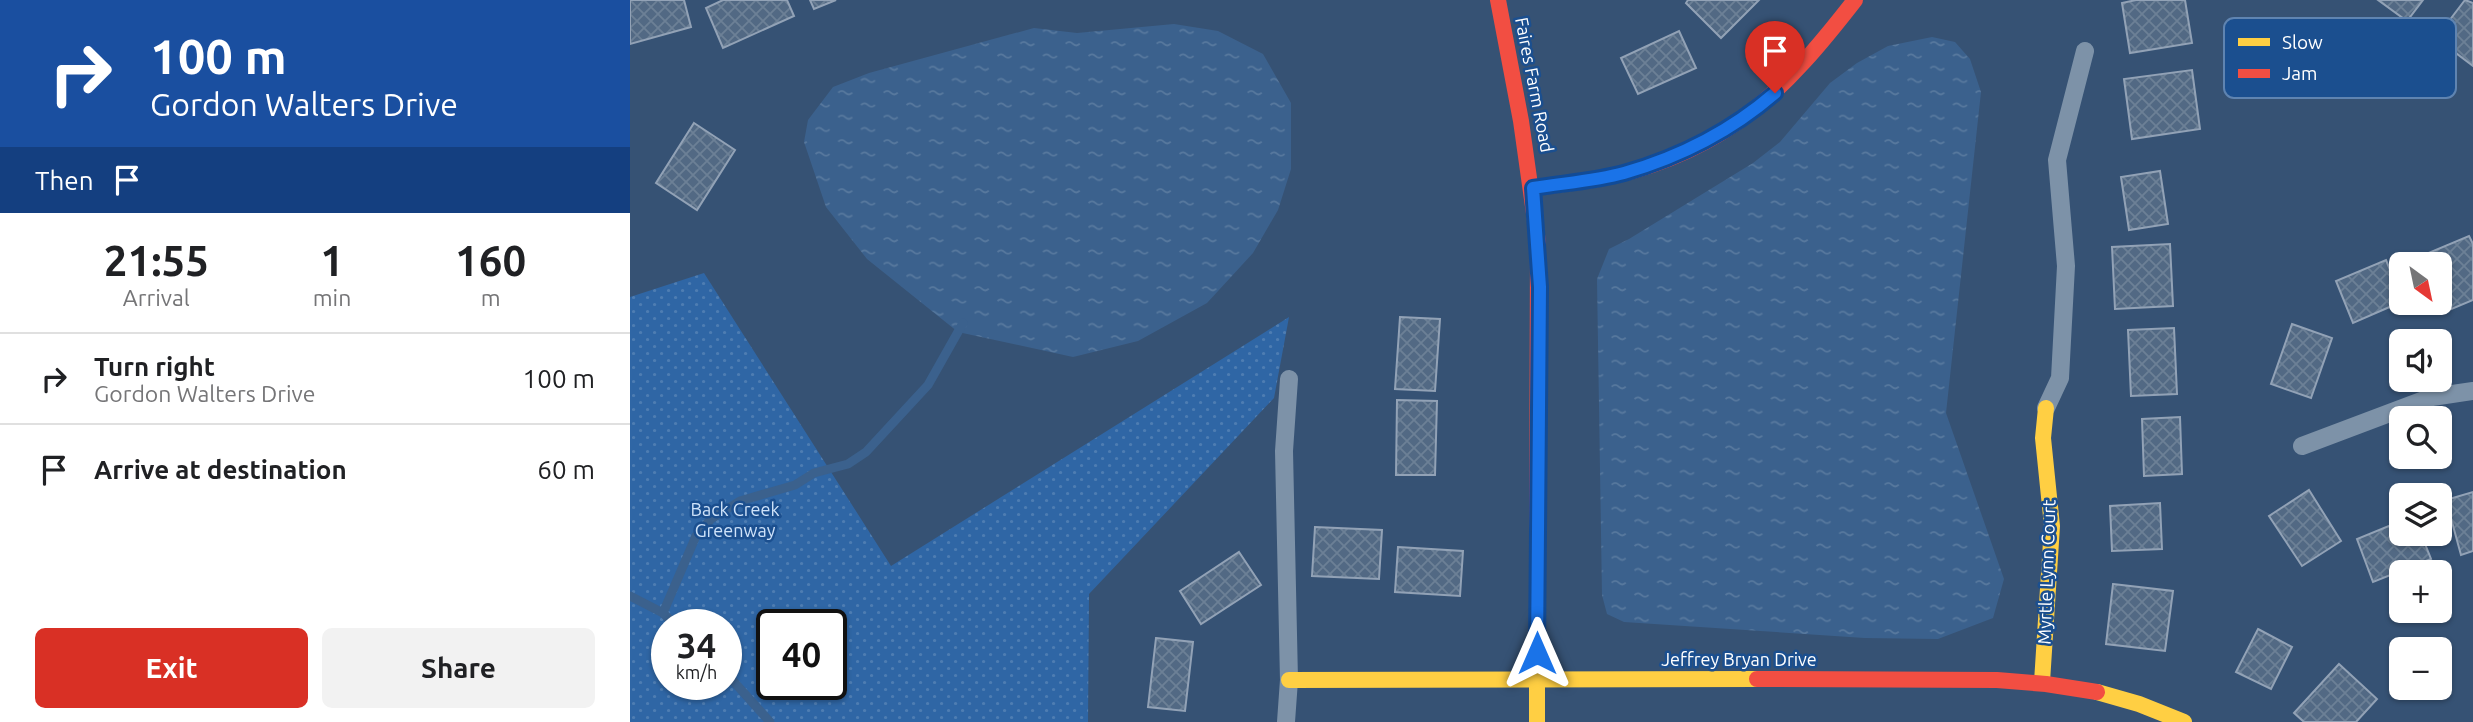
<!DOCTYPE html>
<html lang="en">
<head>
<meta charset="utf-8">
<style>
	:root { --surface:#fff; --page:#f2f2f2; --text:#202124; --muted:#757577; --line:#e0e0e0; --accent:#d93025 }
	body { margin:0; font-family:Ubuntu,sans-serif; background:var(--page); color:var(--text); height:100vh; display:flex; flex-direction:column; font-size:26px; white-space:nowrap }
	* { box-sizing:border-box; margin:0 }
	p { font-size:23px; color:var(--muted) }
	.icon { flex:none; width:38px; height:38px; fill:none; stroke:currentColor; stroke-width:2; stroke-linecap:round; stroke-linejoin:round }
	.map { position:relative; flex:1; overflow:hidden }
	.details { display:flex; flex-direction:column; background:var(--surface); width:630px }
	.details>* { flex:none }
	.guide { background:#1a4fa0; color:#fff; overflow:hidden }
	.needle { width:46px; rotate:147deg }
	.tools { position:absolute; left:1759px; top:252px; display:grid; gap:14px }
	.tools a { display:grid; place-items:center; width:63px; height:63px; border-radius:10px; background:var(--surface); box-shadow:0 2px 5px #0004; font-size:35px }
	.speed { position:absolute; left:21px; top:609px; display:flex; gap:14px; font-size:35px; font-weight:700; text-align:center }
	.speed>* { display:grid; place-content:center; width:91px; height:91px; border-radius:50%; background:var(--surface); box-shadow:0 2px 5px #0004; line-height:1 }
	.speed small { font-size:18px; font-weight:400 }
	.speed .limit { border:4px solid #111; border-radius:10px; background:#fff; color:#111 }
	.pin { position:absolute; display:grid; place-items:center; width:60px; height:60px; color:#fff; margin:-72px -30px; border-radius:50% 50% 50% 0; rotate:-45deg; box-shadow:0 0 7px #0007 }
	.pin .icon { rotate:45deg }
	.me { position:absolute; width:77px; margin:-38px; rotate:0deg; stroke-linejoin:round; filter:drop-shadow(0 0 5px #0008) }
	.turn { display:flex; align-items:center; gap:24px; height:147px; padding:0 35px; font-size:32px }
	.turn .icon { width:91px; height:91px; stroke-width:2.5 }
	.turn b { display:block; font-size:49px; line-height:60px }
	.then { display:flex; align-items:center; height:66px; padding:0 35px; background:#0003; gap:14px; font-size:26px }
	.eta { display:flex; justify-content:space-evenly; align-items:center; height:119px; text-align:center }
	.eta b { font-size:42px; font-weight:600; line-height:49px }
	.primary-button { display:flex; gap:14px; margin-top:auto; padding:14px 35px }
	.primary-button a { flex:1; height:80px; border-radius:10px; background:var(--accent); color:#fff; font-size:28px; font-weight:600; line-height:80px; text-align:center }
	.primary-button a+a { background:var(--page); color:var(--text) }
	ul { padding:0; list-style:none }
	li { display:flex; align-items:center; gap:21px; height:91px; padding:0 35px; border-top:2px solid var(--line) }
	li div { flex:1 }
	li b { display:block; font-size:26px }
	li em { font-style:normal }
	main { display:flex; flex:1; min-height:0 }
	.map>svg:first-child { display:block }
	.park { fill:url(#park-dots); fill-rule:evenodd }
	.water { fill:url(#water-ripples) }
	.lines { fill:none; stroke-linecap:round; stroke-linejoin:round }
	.stream { stroke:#3b618d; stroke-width:9 }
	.building { fill:url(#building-cross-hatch); stroke:#92a2b6; stroke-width:2 }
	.lane { stroke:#7d92a8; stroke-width:18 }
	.slow { stroke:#ffcf43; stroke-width:16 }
	.jam { stroke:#f24e42; stroke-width:16 }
	.route-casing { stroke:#114b97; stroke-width:18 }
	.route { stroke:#1a73e8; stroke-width:12 }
	.labels { text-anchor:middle; stroke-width:5; stroke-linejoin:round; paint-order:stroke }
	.street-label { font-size:18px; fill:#fff; stroke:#1b4f8f }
	.park-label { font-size:18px; fill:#cfe3fa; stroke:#1b4f8f }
	.key { fill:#1b4f8f; stroke:#5f84b1; stroke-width:2 }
	.key-label { font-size:19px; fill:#fff }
</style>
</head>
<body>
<main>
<section class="details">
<div class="guide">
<div class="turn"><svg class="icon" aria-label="right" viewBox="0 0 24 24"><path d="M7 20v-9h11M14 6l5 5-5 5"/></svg><div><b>100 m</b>Gordon Walters Drive</div></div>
<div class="then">Then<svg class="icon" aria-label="arrive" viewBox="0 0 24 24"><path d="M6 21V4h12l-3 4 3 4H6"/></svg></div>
</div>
<div class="eta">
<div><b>21:55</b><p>Arrival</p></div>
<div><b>1</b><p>min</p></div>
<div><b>160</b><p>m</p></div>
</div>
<ul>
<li><svg class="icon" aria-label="right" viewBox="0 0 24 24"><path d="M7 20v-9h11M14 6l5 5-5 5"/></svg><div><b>Turn right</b><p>Gordon Walters Drive</p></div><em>100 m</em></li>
<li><svg class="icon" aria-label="arrive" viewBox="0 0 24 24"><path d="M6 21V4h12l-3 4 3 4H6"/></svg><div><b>Arrive at destination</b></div><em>60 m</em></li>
</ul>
<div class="primary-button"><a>Exit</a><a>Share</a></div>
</section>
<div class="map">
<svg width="1843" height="722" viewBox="0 0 1843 722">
	<defs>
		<pattern id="park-dots" width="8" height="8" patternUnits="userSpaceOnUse" patternTransform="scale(1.75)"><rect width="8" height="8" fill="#2f66a5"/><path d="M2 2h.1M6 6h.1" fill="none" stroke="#4e7db2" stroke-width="1.8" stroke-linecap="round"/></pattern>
		<pattern id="water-ripples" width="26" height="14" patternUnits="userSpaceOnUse" patternTransform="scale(1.75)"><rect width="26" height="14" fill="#3b618d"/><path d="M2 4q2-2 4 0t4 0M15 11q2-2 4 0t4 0" fill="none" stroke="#58799e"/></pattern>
		<pattern id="building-cross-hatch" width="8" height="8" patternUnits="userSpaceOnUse" patternTransform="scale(1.75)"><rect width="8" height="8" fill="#526984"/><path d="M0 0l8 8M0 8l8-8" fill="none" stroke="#6c8096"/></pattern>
	</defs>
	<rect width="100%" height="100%" fill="#365274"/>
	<path class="park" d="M74 273 261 566 659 317 644 398 459 594 458 722H0V297ZM37 625H96V684H37ZM142 625H201V684H142Z"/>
	<g class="water">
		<path d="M544 24 588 31 633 54 661 103V169L648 210 623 253 577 303 508 341 443 357 328 332 237 259 196 207 174 142 178 120 203 87 239 73 404 28 447 33Z"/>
		<path d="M1302 37 1325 42 1340 59 1351 92 1316 413 1374 579 1363 618 1308 639 1235 638 994 622 977 614 972 595 967 279 979 249 999 239 1123 163 1150 142 1200 83 1227 63 1258 46Z"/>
	</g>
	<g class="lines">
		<g class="stream">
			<path d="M0 596 33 613 45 625"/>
			<path d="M33 613 66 536 81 519 110 501 165 485 184 473 218 464 236 452 298 385 333 323"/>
			<path d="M96 673 140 722"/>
		</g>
	</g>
	<g class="building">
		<path d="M0 0H54L61 27 0 44Z"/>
		<path d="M93 0H157L164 16 93 48 76 8Z"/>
		<path d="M180 0H206L184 9Z"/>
		<path d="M1058 0H1129L1091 38 1056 3Z"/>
		<path d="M1506 0H1555L1562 43 1500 53 1492 3Z"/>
		<path d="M1748 0H1793L1777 21Z"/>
		<path d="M1835 0 1843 3V66L1806 38Z"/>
		<path d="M1049 31 1066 68 1008 94 991 58Z"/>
		<path d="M1562 70 1570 129 1502 139 1494 79Z"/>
		<path d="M64 123 105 150 67 210 26 183Z"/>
		<path d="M1530 171 1538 224 1499 230 1491 177Z"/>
		<path d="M1839 236 1843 244V300L1812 313 1808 303 1810 264H1792L1789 257Z"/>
		<path d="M1540 244 1543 306 1485 309 1482 247Z"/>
		<path d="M1756 260 1771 297V302L1723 323 1706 281Z"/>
		<path d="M770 317 810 319 805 391 765 389Z"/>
		<path d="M1662 324 1702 338 1681 398 1641 384Z"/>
		<path d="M1544 328 1547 394 1501 396 1498 330Z"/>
		<path d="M767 400 807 401 805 475H766Z"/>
		<path d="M1550 417 1552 474 1514 476 1512 419Z"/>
		<path d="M1679 490 1711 541 1672 566 1639 516Z"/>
		<path d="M1843 492V551L1831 555 1816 500Z"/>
		<path d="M1530 503 1532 549 1482 551 1480 506Z"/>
		<path d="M1771 521V534H1791L1801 559 1743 582 1727 539Z"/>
		<path d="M685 527 752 530 749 579 682 576Z"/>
		<path d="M768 547 833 551 830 596 765 592Z"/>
		<path d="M609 552 631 585 571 624 550 591Z"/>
		<path d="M1483 584 1543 591 1535 651 1476 644Z"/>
		<path d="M1628 629 1662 647 1641 689 1606 672Z"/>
		<path d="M526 638 563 642 555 711 518 707Z"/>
		<path d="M1709 664 1747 699 1726 722H1674L1664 713Z"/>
	</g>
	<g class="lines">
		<g class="lane">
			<path d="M1416 408 1430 378 1436 266 1427 160 1455 51"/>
			<path d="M1672 446 1802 397 1843 391"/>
			<path d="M656 722 659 680 654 451 659 379"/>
		</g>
		<g class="slow">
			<path d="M659 680 1127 679"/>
			<path d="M1412 682 1422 526 1413 438 1416 408"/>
			<path d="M1467 692 1509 704 1554 722"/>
			<path d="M907 722V584"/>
		</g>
		<g class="jam">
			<path d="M868 0 891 121 908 242 907 584"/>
			<path d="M903 188C930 184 957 182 983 176 1099 149 1155 90 1225 0"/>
			<path d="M1127 679 1367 680 1416 684 1467 692"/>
		</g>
	</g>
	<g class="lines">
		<g class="route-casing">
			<path id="route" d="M907 653 910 287 903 188C933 183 965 181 994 173 1050 157 1101 131 1145 93"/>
		</g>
		<use href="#route" class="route"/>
	</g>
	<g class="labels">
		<g class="street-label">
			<text transform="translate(904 85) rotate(79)" y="6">Faires Farm Road</text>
			<text transform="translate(1417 572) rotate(-88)" y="6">Myrtle Lynn Court</text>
			<text x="1109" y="666">Jeffrey Bryan Drive</text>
		</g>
		<g class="park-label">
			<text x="105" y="516">Back Creek<tspan x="105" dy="21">Greenway</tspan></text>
		</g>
	</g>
	<rect x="1594" y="18" width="232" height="80" rx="10" class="key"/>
	<rect x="1608" y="38" width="32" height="8" fill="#ffcf43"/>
	<rect x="1608" y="69" width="32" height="9" fill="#f24e42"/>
	<g class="key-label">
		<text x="1652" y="49">Slow</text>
		<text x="1652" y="80">Jam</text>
	</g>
</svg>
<div class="tools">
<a><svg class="needle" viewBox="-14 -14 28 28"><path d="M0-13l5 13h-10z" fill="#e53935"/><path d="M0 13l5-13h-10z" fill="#757577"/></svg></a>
<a><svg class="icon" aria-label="sound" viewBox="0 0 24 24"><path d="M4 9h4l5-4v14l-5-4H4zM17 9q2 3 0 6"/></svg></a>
<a><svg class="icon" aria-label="search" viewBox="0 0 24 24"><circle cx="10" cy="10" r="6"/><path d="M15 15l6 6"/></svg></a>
<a><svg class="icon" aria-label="layers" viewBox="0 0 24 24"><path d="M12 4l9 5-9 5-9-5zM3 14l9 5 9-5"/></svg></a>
<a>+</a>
<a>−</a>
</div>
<div class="speed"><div>34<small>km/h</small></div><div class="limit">40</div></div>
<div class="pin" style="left:1145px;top:93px;background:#d93025"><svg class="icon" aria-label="arrive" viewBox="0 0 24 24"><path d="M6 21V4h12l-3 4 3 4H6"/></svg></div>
<svg class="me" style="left:907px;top:653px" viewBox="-20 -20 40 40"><path d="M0-17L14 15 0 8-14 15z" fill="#1a73e8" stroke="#fff" stroke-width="4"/></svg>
</div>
</main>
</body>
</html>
